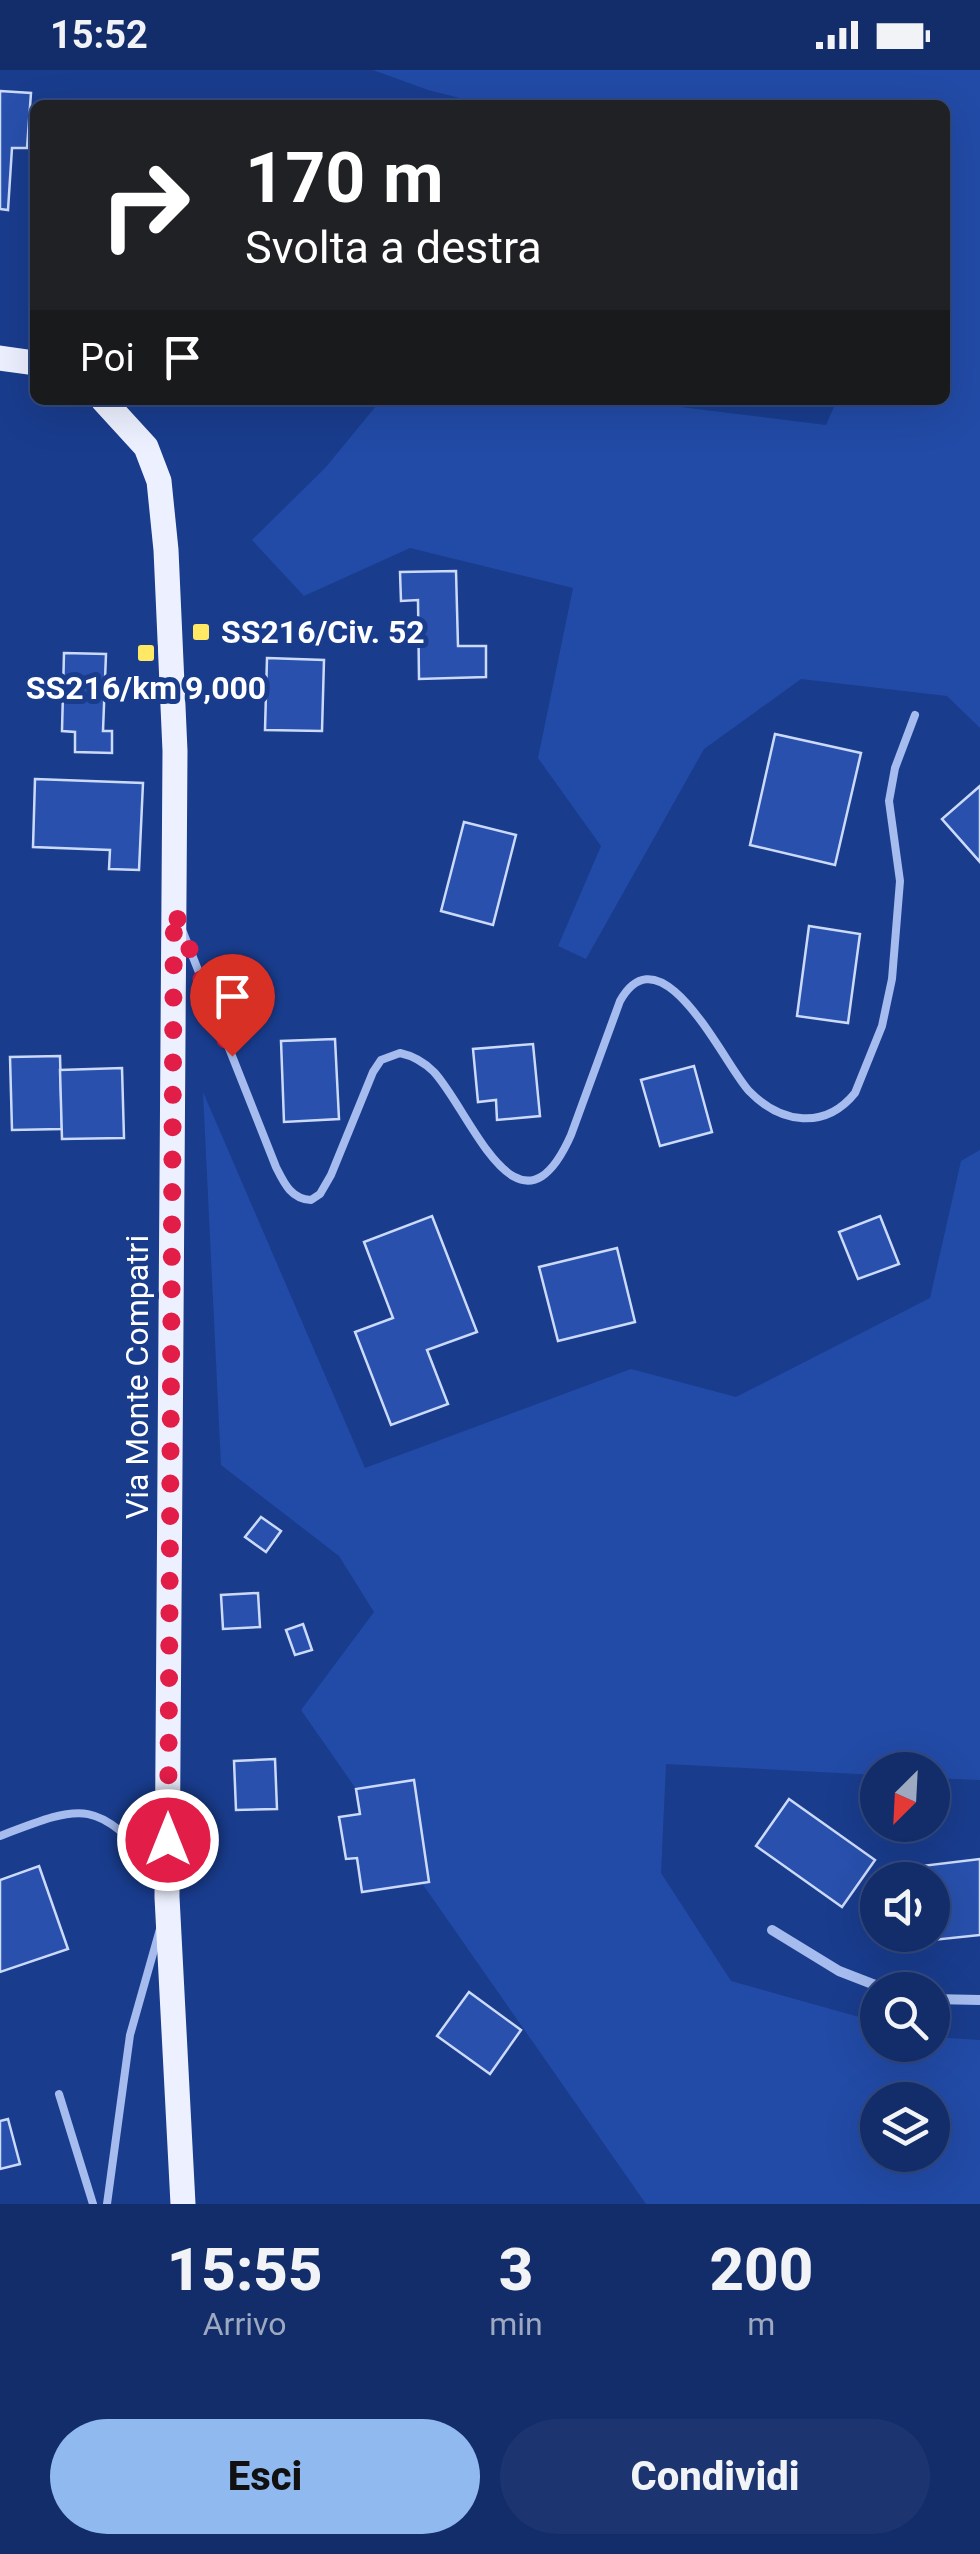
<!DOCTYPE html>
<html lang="it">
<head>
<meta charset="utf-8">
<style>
	:root { --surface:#132d6a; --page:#1c3570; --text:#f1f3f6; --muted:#9da8c1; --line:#32497e; --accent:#90b9f0 }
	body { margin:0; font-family:Roboto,sans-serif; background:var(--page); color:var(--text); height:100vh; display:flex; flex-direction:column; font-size:38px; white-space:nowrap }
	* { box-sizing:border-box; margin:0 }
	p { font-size:32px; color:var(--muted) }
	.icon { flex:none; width:55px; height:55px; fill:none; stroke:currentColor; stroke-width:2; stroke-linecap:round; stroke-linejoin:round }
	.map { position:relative; height:2134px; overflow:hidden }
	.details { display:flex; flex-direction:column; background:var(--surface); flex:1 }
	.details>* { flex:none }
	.hud { position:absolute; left:30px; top:30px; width:920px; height:305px; border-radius:15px; box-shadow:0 10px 40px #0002,0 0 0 2px var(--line); background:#202124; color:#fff; overflow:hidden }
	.needle { width:65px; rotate:204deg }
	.tools { position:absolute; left:860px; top:1682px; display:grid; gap:20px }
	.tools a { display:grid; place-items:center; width:90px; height:90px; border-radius:50%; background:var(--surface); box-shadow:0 10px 40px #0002,0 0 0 2px var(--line); font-size:50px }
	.pin { position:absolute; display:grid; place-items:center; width:85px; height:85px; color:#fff; margin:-102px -42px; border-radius:50% 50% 50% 0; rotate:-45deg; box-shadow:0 0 10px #0007 }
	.pin .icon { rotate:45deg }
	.me { position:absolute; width:110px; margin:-55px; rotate:0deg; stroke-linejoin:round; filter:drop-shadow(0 0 8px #0008) }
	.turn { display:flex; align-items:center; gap:35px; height:210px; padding:0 50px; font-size:45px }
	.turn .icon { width:130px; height:130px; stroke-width:2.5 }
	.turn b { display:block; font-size:70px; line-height:85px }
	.then { display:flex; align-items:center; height:95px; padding:0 50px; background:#0003; gap:20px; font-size:38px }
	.eta { display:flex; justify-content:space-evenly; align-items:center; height:170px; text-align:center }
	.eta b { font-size:60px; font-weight:800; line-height:70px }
	.primary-button { display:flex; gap:20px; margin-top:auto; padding:20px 50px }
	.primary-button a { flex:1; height:115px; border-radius:60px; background:var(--accent); color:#111; font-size:40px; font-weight:800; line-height:115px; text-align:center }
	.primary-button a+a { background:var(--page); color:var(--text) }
	.status { display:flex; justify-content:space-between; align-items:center; height:70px; padding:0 50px; background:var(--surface); direction:ltr }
	.status svg { height:28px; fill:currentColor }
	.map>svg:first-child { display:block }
	.green { fill:#224ba7; fill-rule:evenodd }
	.building { fill:#2850ac; stroke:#ccdafa; stroke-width:2.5 }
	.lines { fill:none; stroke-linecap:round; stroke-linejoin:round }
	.service { stroke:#a6bcee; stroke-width:8 }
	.minor { stroke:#a6bcee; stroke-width:10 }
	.primary { stroke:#edf1ff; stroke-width:25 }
	.route { stroke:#e11d48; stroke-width:18; stroke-dasharray:0 32.4 }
	.poi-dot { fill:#ffe863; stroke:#193c8d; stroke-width:4 }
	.labels { text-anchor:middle; stroke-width:10; stroke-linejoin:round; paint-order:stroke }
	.poi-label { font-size:32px; font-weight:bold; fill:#fff; stroke:#193c8d; text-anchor:start }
	.street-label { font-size:32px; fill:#fff; stroke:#193c8d }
</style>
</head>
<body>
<div class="status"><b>15:52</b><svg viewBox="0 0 49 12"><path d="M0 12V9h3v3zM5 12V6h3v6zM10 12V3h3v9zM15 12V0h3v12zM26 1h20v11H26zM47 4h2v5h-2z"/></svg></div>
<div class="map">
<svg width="980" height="2134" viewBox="0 0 980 2134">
	<rect width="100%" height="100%" fill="#193c8d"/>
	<g class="green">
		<path d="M373 0H980V658L947 626 801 609 704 679 586 889 558 876 601 776 538 688 573 518 410 478 304 526 252 470 326 397 381 330H623L826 355 837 330H945V35H487L428 20Z"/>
		<path d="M203 1022 365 1398 631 1299 736 1327 930 1228 961 1091 980 1080V1710L933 1708 932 1700H878L877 1705 666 1694 661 1803 731 1911 877 1952 878 1975H932L933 1967 980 1970V2134H646L301 1640 374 1542 339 1486 221 1395ZM878 2030H932V2085H878Z"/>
	</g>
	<g class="building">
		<path d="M0 21 31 23 27 78H12L8 140 0 139Z"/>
		<path d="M456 501 458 576H486V607L419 609 418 530 401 531 400 502Z"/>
		<path d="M64 583 106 584 103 661H112V683L75 682V662L62 661Z"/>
		<path d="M267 588 324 590 322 661 265 660Z"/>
		<path d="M775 664 861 683 835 795 750 775Z"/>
		<path d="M35 709 143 713 139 800 109 799 110 780 33 777Z"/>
		<path d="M980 716V792L942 749Z"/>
		<path d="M464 752 516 765 493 855 441 841Z"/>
		<path d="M809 856 860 864 848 953 797 946Z"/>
		<path d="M335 969 339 1049 284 1052 281 971Z"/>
		<path d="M533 974 540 1046 497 1050 496 1030 478 1032 473 979Z"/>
		<path d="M60 986 62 1059 12 1060 10 987Z"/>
		<path d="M694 996 712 1062 660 1076 641 1010Z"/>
		<path d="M122 998 124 1068 62 1069 60 1000Z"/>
		<path d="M432 1146 477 1262 427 1280 448 1334 391 1355 355 1262 393 1248 364 1172Z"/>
		<path d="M880 1146 899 1194 858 1209 839 1162Z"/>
		<path d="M617 1178 635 1252 558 1271 539 1197Z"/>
		<path d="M261 1447 281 1461 266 1482 245 1467Z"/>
		<path d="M258 1523 260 1557 223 1559 221 1525Z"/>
		<path d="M303 1554 312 1580 295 1585 286 1560Z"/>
		<path d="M275 1689 277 1739 236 1740 234 1691Z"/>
		<path d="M414 1710 429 1812 362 1822 357 1788 346 1789 339 1747 360 1744 356 1719Z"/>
		<path d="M789 1729 875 1790 842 1837 756 1776Z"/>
		<path d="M980 1789V1865L914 1872 913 1865H932V1810H906L905 1798Z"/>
		<path d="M39 1796 68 1879 0 1902V1810Z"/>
		<path d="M469 1922 521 1960 490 2004 437 1966Z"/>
		<path d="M8 2049 20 2094 0 2099V2051Z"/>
	</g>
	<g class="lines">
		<g class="service">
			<path d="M183 862 276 1097C284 1113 291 1129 311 1130L320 1124 331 1105 373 1002 381 990 400 983C414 986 424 992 434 1002 471 1042 519 1182 571 1065L620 931C662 856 725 996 749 1021 781 1054 825 1060 855 1023L882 956 892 909 900 811 889 731 895 698 915 645"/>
			<path d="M0 1766C86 1733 95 1729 159 1800"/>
			<path d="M59 2024 93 2134"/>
			<path d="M107 2134 130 1965 160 1859"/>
		</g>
		<g class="minor">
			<path d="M772 1860 839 1901 888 1920"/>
			<path d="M932 1929 980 1930"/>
		</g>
		<g class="primary">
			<path d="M0 288 35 293"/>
			<path d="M103 330 146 377 159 411 166 480 175 681 167 1827 183 2134"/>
		</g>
	</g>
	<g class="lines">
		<path class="route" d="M168 1770 174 840 232 986"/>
	</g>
	<g class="poi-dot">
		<rect x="191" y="552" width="20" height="20" rx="5"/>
		<rect x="136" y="573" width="20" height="20" rx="5"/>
	</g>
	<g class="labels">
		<g class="poi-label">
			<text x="221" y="573">SS216/Civ. 52</text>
			<text x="146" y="629" text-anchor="middle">SS216/km 9,000</text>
		</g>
		<g class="street-label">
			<text transform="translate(137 1307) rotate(-90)" y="11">Via Monte Compatri</text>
		</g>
	</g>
</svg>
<div class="tools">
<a><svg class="needle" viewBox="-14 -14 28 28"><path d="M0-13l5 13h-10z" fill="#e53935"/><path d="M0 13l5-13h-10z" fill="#9da8c1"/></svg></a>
<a><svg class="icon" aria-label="sound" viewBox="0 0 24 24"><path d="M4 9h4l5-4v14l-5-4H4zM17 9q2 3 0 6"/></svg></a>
<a><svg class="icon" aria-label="search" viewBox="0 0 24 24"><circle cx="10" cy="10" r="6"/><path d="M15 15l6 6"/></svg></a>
<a><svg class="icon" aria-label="layers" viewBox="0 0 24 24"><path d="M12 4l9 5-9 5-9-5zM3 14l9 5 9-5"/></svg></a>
</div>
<div class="pin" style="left:232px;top:986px;background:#d93025"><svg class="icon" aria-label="arrive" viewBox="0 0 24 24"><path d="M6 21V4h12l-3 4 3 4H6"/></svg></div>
<svg class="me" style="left:168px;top:1770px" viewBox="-20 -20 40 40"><circle r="17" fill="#e11d48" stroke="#fff" stroke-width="3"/><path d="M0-11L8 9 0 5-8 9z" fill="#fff"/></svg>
<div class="hud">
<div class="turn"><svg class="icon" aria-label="right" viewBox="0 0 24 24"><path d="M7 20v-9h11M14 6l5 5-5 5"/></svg><div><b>170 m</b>Svolta a destra</div></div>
<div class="then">Poi<svg class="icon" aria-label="arrive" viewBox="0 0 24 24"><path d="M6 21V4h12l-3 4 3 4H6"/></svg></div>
</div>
</div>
<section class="details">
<div class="eta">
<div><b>15:55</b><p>Arrivo</p></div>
<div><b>3</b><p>min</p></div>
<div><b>200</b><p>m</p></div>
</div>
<div class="primary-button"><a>Esci</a><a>Condividi</a></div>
</section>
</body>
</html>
